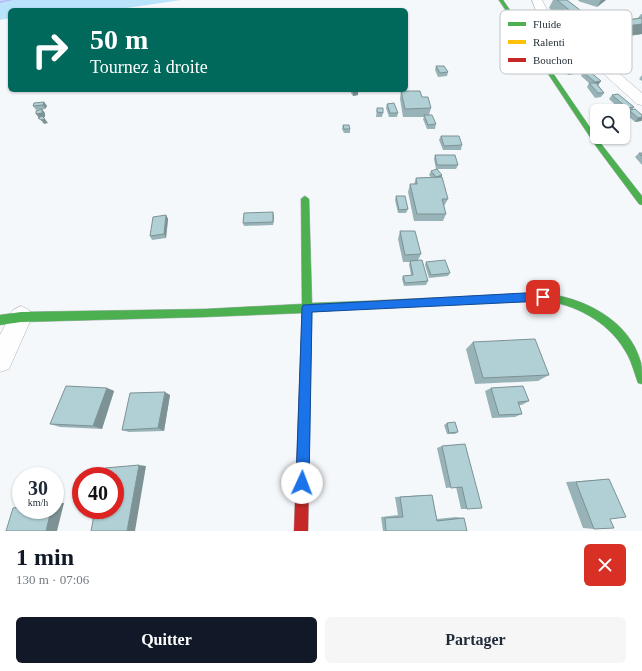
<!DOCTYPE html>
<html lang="fr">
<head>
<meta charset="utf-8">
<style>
	:root { --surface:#fff; --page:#f6f6f7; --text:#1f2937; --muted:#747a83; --accent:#111827 }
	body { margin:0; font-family:Georgia,serif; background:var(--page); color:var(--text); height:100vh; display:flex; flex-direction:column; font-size:15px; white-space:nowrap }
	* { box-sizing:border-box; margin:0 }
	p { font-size:13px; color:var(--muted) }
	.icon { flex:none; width:22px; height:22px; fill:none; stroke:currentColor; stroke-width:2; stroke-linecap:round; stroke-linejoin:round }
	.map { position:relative; height:531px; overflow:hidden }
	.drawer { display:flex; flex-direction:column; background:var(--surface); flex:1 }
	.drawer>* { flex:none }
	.top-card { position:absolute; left:8px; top:8px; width:400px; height:84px; border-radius:6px; box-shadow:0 1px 3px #0004; background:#00695c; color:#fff; overflow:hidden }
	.fabs { position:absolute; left:590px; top:104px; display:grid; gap:8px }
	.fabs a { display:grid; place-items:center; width:40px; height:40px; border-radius:6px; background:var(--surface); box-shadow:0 1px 3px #0004; font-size:20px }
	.speed { position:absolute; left:12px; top:467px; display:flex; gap:8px; font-size:20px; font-weight:700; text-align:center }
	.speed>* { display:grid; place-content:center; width:52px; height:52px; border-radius:50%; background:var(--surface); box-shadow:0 1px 3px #0004; line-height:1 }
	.speed small { font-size:10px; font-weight:400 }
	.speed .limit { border:6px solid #d22; background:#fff; color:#111 }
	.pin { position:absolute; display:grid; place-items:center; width:34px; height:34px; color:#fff; margin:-17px; border-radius:8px; box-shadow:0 2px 6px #0006 }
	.me { position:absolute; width:44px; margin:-22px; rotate:2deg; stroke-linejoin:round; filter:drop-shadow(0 0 3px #0008) }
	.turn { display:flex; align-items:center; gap:14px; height:84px; padding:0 16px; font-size:18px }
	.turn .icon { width:52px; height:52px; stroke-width:2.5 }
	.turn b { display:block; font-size:28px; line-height:34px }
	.round { display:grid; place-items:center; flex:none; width:42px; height:42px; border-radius:6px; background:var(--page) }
	.summary { display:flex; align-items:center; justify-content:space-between; height:68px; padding:0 16px }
	h1 { font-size:24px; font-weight:700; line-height:30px; color:var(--accent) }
	.cta { display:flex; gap:8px; margin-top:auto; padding:8px 16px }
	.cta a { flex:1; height:46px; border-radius:6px; background:var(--accent); color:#fff; font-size:16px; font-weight:700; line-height:46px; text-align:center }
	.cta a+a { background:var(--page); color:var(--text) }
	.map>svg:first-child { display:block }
	.green { fill:#b8e3fa }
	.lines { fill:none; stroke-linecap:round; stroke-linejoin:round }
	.stream { fill:#bcb6f5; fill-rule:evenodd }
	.street-casing { stroke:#aeb4b9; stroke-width:1 }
	.fast-casing { stroke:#aeb4b9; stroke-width:1 }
	.slow-casing { stroke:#aeb4b9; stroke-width:1 }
	.jam-casing { stroke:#aeb4b9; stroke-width:1 }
	.street { fill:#fefefe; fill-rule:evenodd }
	.fast { fill:#4caf50; fill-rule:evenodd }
	.slow { fill:#ffc107; fill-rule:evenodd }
	.jam { fill:#c62828; fill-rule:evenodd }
	.wall { fill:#98b3b7 }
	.shaded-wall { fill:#7c9295 }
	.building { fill:#b1d0d5; stroke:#7c9295 }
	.route { fill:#1a73e8; stroke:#114b97 }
	.key { fill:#fff; stroke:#bec2c4; stroke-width:1 }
	.key-label { font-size:11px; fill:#26323a }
</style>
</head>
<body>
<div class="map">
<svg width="642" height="531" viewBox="0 0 642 531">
	<rect width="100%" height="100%" fill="#f5f8fb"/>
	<path class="green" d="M0 0H181L113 10H10V18L0 20Z"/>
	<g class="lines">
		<path class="stream" d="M7 0H13L0 3V1Z"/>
		<g class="street-casing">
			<g id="street">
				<path d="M532 0H542L547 10 552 16 642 93V105L637 104 544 20 536 11Z"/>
				<path d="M21 306 29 310 32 317 9 369 0 372V335L13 310Z"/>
			</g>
		</g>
		<g class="fast-casing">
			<g id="fast">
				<path d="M499 0H503L602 145 642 196V205L639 204 598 149Z"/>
				<path d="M305 196 309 199 312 303 367 301 370 302 372 305 370 308 311 312 307 314 303 313 205 317 21 322 0 325V315L21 312 205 309 302 304 301 199Z"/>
				<path d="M542 293C583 297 630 320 641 363 642 369 642 378 642 384L638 383C634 372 631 359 624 349 608 322 574 303 542 301 534 301 526 302 518 302L515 301 513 298 515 295 518 294Z"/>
			</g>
		</g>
		<g class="slow-casing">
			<path id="slow" d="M518 294 521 295 523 298 521 301 518 302 367 309 364 308 362 305 364 302 367 301Z"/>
		</g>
		<g class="jam-casing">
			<path id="jam" d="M307 306 310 307 312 310 308 531H294L302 310 304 307Z"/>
		</g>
		<use href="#street" class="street"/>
		<use href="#fast" class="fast"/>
		<use href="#slow" class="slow"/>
		<use href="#jam" class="jam"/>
	</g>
	<g class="wall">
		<path d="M553 0H567L589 17 604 23 638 18 641 14H642V34L587 42 549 8Z"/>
		<path d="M579 0H606L597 7 578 1Z"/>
		<path d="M544 30 556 36 554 39 560 45 558 49 551 50 545 44 547 40H548L542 34Z"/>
		<path d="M562 64 578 73 568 75 560 68Z"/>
		<path d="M436 66 448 72 447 76 438 77 435 70Z"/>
		<path d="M583 72 601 81 598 85 604 93 601 97 595 98 587 87 589 83 581 76Z"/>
		<path d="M642 75V81L639 79Z"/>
		<path d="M351 90H358V95L353 96 351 93Z"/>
		<path d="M401 91 431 108 429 115 436 124 435 129H427L423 119 424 117H403L400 99Z"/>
		<path d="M612 95 634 107 632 110 642 115V120L641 121 635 122 626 114 628 112H623V111H622L609 99Z"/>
		<path d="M44 102 47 106 45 109 36 110 33 106Z"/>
		<path d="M387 104 398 113 397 117H389L386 108Z"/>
		<path d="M377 108 383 113 382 117H376Z"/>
		<path d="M343 125 350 129V133H344L342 129Z"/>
		<path d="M441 136 462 145 461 150H443L439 140Z"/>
		<path d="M639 153H642V165L635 157Z"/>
		<path d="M435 155 458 165 456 169H436L434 159Z"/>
		<path d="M431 171 442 175 441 177 448 199 444 206 446 214 443 221H414L408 192 410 184H414L416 178 431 177 429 175Z"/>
		<path d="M396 196 408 209 406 213H398L395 200Z"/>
		<path d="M166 215 168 219 166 238 152 240 150 236Z"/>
		<path d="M274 216 273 225 244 226 243 223Z"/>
		<path d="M400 231 421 254 418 260 428 281 426 285 404 286 402 279 403 276 411 275 409 264 410 262H403L398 239Z"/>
		<path d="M426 262 450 273 448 276 429 278 425 265Z"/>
		<path d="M473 342 549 375 538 381 475 384 466 349Z"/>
		<path d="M107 388 114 391 102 429 60 427 50 424Z"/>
		<path d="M491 388 529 401 522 405H519L522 414 515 417 492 418 485 391Z"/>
		<path d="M170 395 164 431 129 432 122 430Z"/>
		<path d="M447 423 458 432 455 434H447L444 425Z"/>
		<path d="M465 444 467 509H461L456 487 446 488 437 448 442 446Z"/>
		<path d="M609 479 610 519 594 529 583 528 566 482Z"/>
		<path d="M425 495H432L437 519 456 517 464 518 467 531H383L381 517 398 515 395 497Z"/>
	</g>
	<g class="shaded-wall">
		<path d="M601 0H606L597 7Z"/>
		<path d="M642 24V34L587 42 594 30Z"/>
		<path d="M580 69 578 73 568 75 570 71Z"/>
		<path d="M601 81 598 85 592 86 595 82Z"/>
		<path d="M358 91V95L353 96V92Z"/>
		<path d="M44 102 47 106 45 109 43 105Z"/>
		<path d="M42 109 45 113V117L39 118 36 114Z"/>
		<path d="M642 117V120L641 121 635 122 638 118Z"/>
		<path d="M45 119 48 123 44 124 41 120Z"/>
		<path d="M442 175 441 179 434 181 436 177Z"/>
		<path d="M273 212 274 216 273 225Z"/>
		<path d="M166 215 168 219 166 238 164 234Z"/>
		<path d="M107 388 114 391 102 429 93 426Z"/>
		<path d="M165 392 170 395 164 431 158 428Z"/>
		<path d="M139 465 146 466 135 531H127Z"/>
		<path d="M55 503H64L57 531H46L51 510H55Z"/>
	</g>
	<g class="building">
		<path d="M557 0H567L589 17 602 18 604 23 642 18V24L594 30Z"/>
		<path d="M436 66H444L448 72 440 73Z"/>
		<path d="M589 71 601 81 595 82 583 72Z"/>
		<path d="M589 83H596L604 93H598Z"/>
		<path d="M352 90H358V91L353 92Z"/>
		<path d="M401 91H420L422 97H428L431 108 405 109Z"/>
		<path d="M618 94 634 107 627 108 612 95Z"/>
		<path d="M44 102 43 105 33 106 34 103Z"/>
		<path d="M394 103 398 113H390L387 104Z"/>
		<path d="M377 108H383V113L377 112Z"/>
		<path d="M42 109V113L36 114V111Z"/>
		<path d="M635 109 642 115V117L638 118 629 110Z"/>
		<path d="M424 115H432L436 124 428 125Z"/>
		<path d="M42 116 45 119 41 120 38 118Z"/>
		<path d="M343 125H349L350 129H344Z"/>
		<path d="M441 136H459L462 145 444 146Z"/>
		<path d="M639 153H642V156Z"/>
		<path d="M435 155H455L458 165H437Z"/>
		<path d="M437 169 442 175 436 177 431 171Z"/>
		<path d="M442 177 448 199H442L446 214H417L410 184H417L416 178Z"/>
		<path d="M396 196H405L408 209 399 210Z"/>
		<path d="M273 212V222L243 223 244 213Z"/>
		<path d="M166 215 164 234 150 236 153 217Z"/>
		<path d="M400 231H415L421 254 405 255Z"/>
		<path d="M422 260 428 281 405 283 403 276 413 275 410 261Z"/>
		<path d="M445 260 450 273 431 275 426 262Z"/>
		<path d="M535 339 549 375 483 378 473 342Z"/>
		<path d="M66 386 107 388 93 426 50 424Z"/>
		<path d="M523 386 529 401 518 402 522 414 499 415 491 388Z"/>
		<path d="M165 392 158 428 122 430 130 393Z"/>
		<path d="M455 422 458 432 449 433 447 423Z"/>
		<path d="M465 444 482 508 467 509 462 487 451 488 442 446Z"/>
		<path d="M139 465 127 531H91L95 510H115V476H103L105 468Z"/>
		<path d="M609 479 626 517 610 519 614 528 594 529 576 482Z"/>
		<path d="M432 495 437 521 464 518 467 531H386L385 518 403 517 400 497Z"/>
		<path d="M21 507V510H51L46 531H6L13 508Z"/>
	</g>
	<path class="route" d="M543 292 547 294 548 297 547 300 543 301 312 312 309 483 307 488 302 490 298 488 296 483 302 308 303 305Z"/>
	<rect x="500" y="10" width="132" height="64" rx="6" class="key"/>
	<rect x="508" y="22" width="18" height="4" fill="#4caf50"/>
	<rect x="508" y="40" width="18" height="4" fill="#ffc107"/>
	<rect x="508" y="58" width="18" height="4" fill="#c62828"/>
	<g class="key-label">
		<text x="533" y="28">Fluide</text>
		<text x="533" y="46">Ralenti</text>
		<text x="533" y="64">Bouchon</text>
	</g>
</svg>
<div class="fabs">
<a><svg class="icon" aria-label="search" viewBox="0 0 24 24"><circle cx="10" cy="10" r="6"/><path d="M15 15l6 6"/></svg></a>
</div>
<div class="speed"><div>30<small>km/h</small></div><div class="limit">40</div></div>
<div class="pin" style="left:543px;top:297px;background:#d93025"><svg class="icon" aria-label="arrive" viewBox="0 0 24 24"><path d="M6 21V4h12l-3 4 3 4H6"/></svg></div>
<svg class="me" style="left:302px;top:483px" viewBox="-20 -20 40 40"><circle r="19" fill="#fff"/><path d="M0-13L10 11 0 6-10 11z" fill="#1a73e8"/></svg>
<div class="top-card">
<div class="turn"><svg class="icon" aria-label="right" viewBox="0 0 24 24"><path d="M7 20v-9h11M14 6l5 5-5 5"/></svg><div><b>50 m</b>Tournez à droite</div></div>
</div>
</div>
<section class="drawer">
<div class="summary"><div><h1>1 min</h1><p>130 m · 07:06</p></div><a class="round" style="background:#d93025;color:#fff"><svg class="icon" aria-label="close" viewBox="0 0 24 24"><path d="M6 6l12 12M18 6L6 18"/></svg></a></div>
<div class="cta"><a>Quitter</a><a>Partager</a></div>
</section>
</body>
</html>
